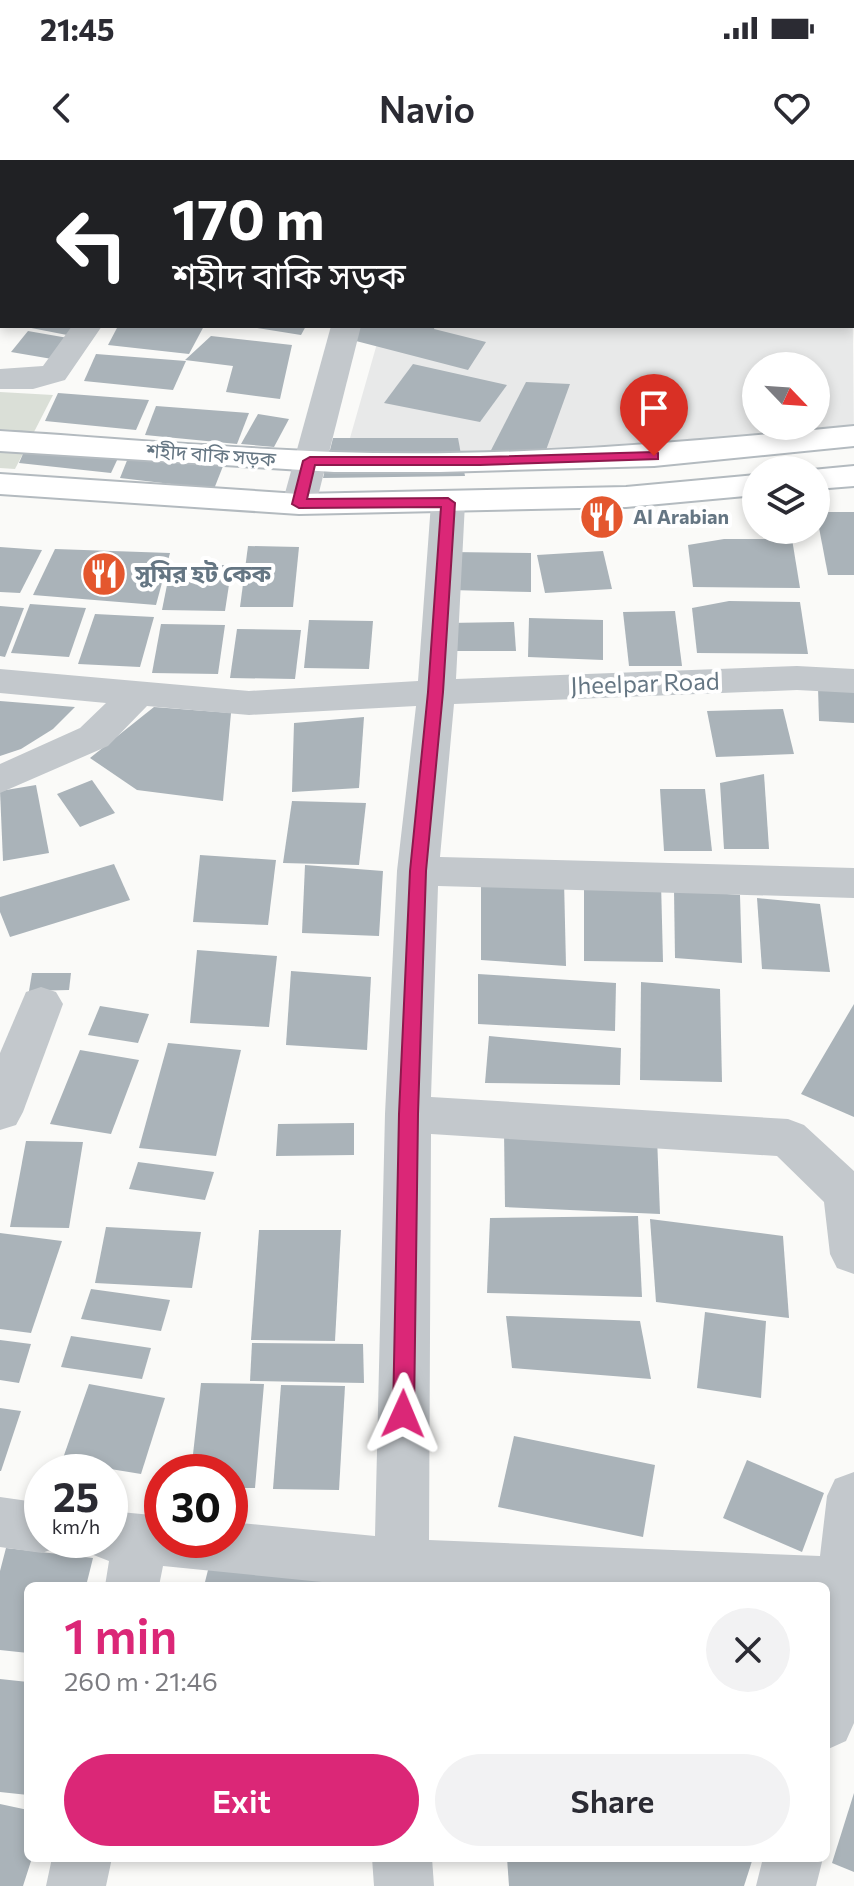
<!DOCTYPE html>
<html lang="en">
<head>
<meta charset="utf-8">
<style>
	:root { --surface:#fff; --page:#f2f2f3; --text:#2b2b33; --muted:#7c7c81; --accent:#db2777 }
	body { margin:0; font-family:Commissioner,"Noto Sans Bengali",sans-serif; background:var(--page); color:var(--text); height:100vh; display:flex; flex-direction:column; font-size:30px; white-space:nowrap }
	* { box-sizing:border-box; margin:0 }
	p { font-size:26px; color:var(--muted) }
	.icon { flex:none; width:44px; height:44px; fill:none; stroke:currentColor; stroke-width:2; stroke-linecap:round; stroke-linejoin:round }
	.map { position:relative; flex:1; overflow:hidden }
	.details { position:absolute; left:24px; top:1422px; width:806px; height:280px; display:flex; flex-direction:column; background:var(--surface); border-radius:12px; box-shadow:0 4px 12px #0003 }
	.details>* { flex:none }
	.hud { position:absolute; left:0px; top:0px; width:854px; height:168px; box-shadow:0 4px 12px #0003; background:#202124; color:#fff; overflow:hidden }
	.needle { width:52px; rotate:115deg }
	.fabs { position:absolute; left:742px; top:192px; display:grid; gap:16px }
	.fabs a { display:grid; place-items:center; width:88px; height:88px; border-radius:50%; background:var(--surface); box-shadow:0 4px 12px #0003; font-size:40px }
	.speed { position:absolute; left:24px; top:1294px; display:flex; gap:16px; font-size:40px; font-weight:700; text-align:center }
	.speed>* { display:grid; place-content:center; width:104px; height:104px; border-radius:50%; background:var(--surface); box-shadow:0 4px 12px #0003; line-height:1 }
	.speed small { font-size:20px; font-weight:400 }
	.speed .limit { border:12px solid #d22; background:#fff; color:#111 }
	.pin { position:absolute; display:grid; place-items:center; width:68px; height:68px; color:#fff; margin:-82px -34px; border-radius:50% 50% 50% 0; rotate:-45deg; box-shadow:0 0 8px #0007 }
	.pin .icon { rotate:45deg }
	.me { position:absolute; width:88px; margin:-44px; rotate:1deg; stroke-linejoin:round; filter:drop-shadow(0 0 6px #0008) }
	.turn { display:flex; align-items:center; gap:28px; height:168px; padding:0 40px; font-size:36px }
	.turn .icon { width:104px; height:104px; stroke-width:2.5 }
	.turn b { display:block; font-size:56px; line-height:68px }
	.round { display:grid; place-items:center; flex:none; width:84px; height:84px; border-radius:42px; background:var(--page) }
	.head { display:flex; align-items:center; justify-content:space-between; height:136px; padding:0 40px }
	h1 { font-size:48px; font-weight:600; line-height:60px; color:var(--accent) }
	.cta { display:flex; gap:16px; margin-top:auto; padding:16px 40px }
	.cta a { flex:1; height:92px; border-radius:48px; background:var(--accent); color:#fff; font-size:32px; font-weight:600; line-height:92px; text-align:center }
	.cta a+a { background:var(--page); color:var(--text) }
	.status { display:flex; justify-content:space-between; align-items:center; height:56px; padding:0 40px; background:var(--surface); direction:ltr }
	.status svg { height:22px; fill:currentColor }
	header { display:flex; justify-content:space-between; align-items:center; height:104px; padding:0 40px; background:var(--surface); font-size:36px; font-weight:600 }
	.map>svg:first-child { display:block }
	.built { fill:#e8e9e9; fill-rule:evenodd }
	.green { fill:#dadfd7 }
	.building { fill:#aab3b9 }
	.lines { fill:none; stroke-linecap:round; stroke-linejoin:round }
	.secondary-casing { stroke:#b3babf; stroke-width:4 }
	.street { fill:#c3c8cc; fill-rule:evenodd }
	.secondary { fill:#fff; fill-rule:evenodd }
	.route { fill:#db2777; stroke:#8e194d; stroke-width:2 }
	.labels { text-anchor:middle; stroke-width:8; stroke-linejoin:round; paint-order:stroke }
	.far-street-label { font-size:20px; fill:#657683; stroke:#fff }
	.far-poi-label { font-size:20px; font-weight:bold; fill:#657683; stroke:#fff; text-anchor:start }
	.poi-label { font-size:24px; font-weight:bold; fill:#657683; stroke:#fff; text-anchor:start }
	.street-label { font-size:24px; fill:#657683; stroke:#fff }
</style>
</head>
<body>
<div class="status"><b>21:45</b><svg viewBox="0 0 49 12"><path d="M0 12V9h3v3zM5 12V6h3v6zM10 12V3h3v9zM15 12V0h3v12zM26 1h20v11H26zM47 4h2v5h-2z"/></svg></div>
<header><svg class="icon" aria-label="back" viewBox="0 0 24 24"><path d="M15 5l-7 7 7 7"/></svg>Navio<svg class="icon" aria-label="heart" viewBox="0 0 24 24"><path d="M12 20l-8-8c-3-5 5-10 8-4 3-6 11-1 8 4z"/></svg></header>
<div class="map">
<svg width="854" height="1726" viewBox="0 0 854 1726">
	<rect width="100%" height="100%" fill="#fafaf8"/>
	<path class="built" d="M852 87 854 281 344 299 382 166H852ZM756 206H816V266H756Z"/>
	<path class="green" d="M0 232 53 235 15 309 0 308Z"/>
	<g class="building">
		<path d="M21 166H73L67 175Z"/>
		<path d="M118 166H204L189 194 108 185Z"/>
		<path d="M245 166H306L301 175Z"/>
		<path d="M360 166H435L434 169 486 182 468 210 356 181Z"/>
		<path d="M28 171 68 178 52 199 11 192Z"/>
		<path d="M211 176 292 185 280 239 226 232 233 206 185 200Z"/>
		<path d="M96 194 186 201 173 230 84 221Z"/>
		<path d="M413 204 507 225 480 262 384 243Z"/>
		<path d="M526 222 570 224 541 304 488 296Z"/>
		<path d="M58 233 149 240 136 270 45 261Z"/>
		<path d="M156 246 249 253 237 284 145 275Z"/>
		<path d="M258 254 289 259 274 287 241 284Z"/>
		<path d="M32 273 126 281 111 313 19 303Z"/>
		<path d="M333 278H458L465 316 323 318Z"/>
		<path d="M132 288 227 296 214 329 120 318Z"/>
		<path d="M816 352H854V415H828Z"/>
		<path d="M724 379H792L800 428 693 427 688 385Z"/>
		<path d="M248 386 299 387 293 447H240Z"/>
		<path d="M0 387 42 390 20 433 0 432Z"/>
		<path d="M55 389 170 393 156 445 33 435Z"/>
		<path d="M603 391 612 429 545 433 537 395Z"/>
		<path d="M451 392 531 393V432L450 430Z"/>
		<path d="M171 405H232L225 451 162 450Z"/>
		<path d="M729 441 800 442 808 494 697 493 692 448Z"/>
		<path d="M30 444 86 448 69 497 11 493Z"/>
		<path d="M0 446 24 448 5 497 0 496Z"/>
		<path d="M675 451 682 506H629L623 452Z"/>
		<path d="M95 454 154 457 140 507 78 504Z"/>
		<path d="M529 458 603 460V500L528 497Z"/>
		<path d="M309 460 373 461 369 509 304 508Z"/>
		<path d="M514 462 516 491H448L447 463Z"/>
		<path d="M161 464 225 465 218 514 152 513Z"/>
		<path d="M237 469 301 470 295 519 230 518Z"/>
		<path d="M818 527 854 530V563L819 561Z"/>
		<path d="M0 541 75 547 53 569 21 589 0 596Z"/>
		<path d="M154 547 231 553 223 641 137 630 90 598Z"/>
		<path d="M783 549 794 594 716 597 707 551Z"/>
		<path d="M364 557 359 628 292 632 294 563Z"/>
		<path d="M764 614 769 689H724L720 623Z"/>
		<path d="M92 620 115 653 80 667 57 634Z"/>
		<path d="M36 625 49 693 3 701 0 631Z"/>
		<path d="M660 629H705L712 691H664Z"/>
		<path d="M292 641 366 643 359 705 283 703Z"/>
		<path d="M200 695 276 700 268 765 193 762Z"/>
		<path d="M114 704 130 740 10 777 0 752V737Z"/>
		<path d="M305 705 383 711 379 776 302 773Z"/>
		<path d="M481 718 564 720 566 806 481 800Z"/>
		<path d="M584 718 661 722 663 802 584 801Z"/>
		<path d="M674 730 740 735 742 803 675 798Z"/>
		<path d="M757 738 820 744 830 812 762 809Z"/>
		<path d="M197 790 277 796 269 867 190 863Z"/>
		<path d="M291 811 371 817 367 890 286 885Z"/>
		<path d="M32 813H71L69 830 29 831Z"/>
		<path d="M478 814 616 823 615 871 478 864Z"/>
		<path d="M641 822 720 829 722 922 640 920Z"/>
		<path d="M854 844V957L801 934Z"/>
		<path d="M100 846 149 854 138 883 88 875Z"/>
		<path d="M489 876 621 888 620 925 485 923Z"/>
		<path d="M168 883 241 890 216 996 139 988Z"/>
		<path d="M80 890 139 900 111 974 50 964Z"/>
		<path d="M354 963V995L276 996 278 964Z"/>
		<path d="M504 970 657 977 660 1054 505 1047Z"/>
		<path d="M26 981 83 982 69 1068 10 1067Z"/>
		<path d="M138 1002 214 1012 205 1040 129 1029Z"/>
		<path d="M638 1056 642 1137 487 1133 490 1058Z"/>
		<path d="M650 1059 783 1076 789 1158 656 1142Z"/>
		<path d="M106 1067 201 1072 192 1128 95 1123Z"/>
		<path d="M259 1070H341L335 1181 251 1180Z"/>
		<path d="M0 1073 62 1081 31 1173 0 1169Z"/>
		<path d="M91 1129 170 1140 161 1171 81 1159Z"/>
		<path d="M705 1152 766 1161 761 1238 697 1228Z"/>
		<path d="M506 1156 640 1161 651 1219 512 1208Z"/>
		<path d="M71 1176 151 1188 142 1219 61 1207Z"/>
		<path d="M0 1180 31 1184 19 1223 0 1220Z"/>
		<path d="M252 1183 363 1184 364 1223 250 1221Z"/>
		<path d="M201 1223 264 1224 255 1328H230V1312H191Z"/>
		<path d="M89 1224 165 1238 141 1314 62 1301Z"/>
		<path d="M281 1225 345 1226 339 1330 273 1329Z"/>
		<path d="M0 1248 21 1251 1 1311H0Z"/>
		<path d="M514 1276 655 1305 643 1377 498 1347Z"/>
		<path d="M747 1300 824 1333 802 1392 723 1358Z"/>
		<path d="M6 1388 93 1398 86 1426H28V1493L0 1490V1411Z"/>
		<path d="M211 1398 384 1426H204Z"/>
		<path d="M0 1519 28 1522V1635L0 1632Z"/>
		<path d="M854 1633V1712L832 1703Z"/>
		<path d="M0 1644 28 1650V1698H32L23 1726H0Z"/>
		<path d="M507 1698H753L744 1726H509Z"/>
	</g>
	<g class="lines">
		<g class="secondary-casing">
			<g id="secondary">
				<path d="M854 266V286L654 306 440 312H334L0 291V271C111 278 222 288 333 292 507 298 681 283 854 266Z"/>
				<path d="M854 306V326L816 329V310H812Z"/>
				<path d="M0 314 299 334 626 327 756 315V335L626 347 299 354 0 334Z"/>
			</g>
		</g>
		<g class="street">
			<path d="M44 0H76L78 2H46Z"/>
			<path d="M613 0H643L645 2H615Z"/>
			<rect x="0" y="71" width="2" height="18"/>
			<path d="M852 90 854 91V109L852 108Z"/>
			<path d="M72 166H102L65 220 33 229H0V209L43 206Z"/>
			<path d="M331 166H361L316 344 311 351 299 354 287 351 282 344Z"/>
			<path d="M448 333 460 336 465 343 456 519 797 506 854 509V533L797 530 454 544 440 697 854 708V738L438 726 431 937 788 959 804 965 854 1011V1114L837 1108 830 1094 824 1042 777 996 431 974 429 1380 820 1396 827 1336 835 1319 854 1312V1563L846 1581 826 1590V1426H362L163 1406 159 1426H105L109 1401 91 1394 85 1380H110V1351L162 1356V1380H230V1362L375 1376 385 954 397 711 416 546 249 555 147 546 108 586 0 633V604L80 568 106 543 0 533V509L249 531 418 521 431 343 436 336Z"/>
			<path d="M41 827 56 832 63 844 23 952 16 965 0 970V893L26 832Z"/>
			<path d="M0 1337 42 1343V1380H63L61 1386 42 1393 0 1387Z"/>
			<path d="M52 1698H112L106 1726H46Z"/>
			<path d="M372 1698H432L434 1726H374Z"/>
			<path d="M763 1698H823L816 1726H756Z"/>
		</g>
		<use href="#secondary" class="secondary"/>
	</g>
	<path class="route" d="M654 292 658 293V299L480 305H315L307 339 448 338 455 343 443 532 426 711 418 954 414 1254 411 1261 403 1264 396 1261 393 1254 399 954 410 711 428 532 441 347 299 348 292 344 303 301 310 297H480Z"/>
	<defs>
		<g id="restaurant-disc" transform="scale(2.3)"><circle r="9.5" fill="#e4572e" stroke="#fff"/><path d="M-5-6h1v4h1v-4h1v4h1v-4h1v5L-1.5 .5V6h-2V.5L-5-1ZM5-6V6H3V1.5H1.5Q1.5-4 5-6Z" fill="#fff"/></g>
	</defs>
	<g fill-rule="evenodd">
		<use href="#restaurant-disc" x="602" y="357"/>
		<use href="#restaurant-disc" x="104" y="414"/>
	</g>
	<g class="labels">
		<g class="far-street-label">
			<text transform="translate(211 295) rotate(4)" y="7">শহীদ বাকি সড়ক</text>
		</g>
		<g class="far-poi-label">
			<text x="633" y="364">Al Arabian</text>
		</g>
		<g class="poi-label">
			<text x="135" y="422">সুমির হট কেক</text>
		</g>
		<g class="street-label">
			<text transform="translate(645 524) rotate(-2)" y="8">Jheelpar Road</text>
		</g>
	</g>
</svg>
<div class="fabs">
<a><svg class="needle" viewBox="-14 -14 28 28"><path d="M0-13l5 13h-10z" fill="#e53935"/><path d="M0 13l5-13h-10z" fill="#7c7c81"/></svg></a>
<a><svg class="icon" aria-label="layers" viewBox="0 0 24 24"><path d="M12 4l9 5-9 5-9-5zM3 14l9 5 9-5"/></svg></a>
</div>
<div class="speed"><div>25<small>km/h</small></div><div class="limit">30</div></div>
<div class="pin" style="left:654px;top:296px;background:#d93025"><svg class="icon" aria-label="arrive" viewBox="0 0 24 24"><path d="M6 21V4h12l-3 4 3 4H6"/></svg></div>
<svg class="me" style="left:403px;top:1254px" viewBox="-20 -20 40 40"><path d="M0-17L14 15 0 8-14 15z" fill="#db2777" stroke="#fff" stroke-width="4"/></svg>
<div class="hud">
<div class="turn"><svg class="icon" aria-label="left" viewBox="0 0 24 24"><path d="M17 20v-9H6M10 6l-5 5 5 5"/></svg><div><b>170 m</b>শহীদ বাকি সড়ক</div></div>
</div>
<section class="details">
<div class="head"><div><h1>1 min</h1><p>260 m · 21:46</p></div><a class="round"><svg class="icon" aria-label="close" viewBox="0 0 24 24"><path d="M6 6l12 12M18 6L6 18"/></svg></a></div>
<div class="cta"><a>Exit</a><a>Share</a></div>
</section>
</div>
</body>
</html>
